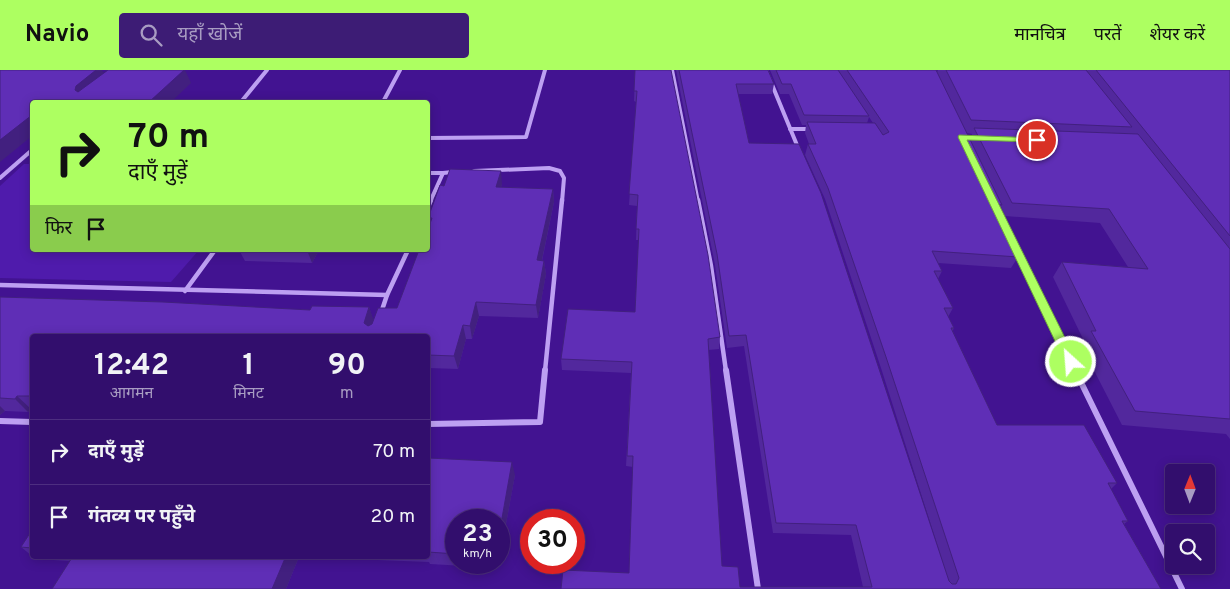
<!DOCTYPE html>
<html lang="hi">
<head>
<meta charset="utf-8">
<style>
	:root { --surface:#320e6d; --page:#3d1c75; --text:#f1f3f6; --muted:#a89cc2; --line:#4d2e80; --accent:#adff61 }
	body { margin:0; font-family:Overpass,"Noto Sans Devanagari",sans-serif; background:var(--page); color:var(--text); height:100vh; display:flex; flex-direction:column; font-size:19px; white-space:nowrap }
	* { box-sizing:border-box; margin:0 }
	p { font-size:16px; color:var(--muted) }
	.icon { flex:none; width:28px; height:28px; fill:none; stroke:currentColor; stroke-width:2; stroke-linecap:round; stroke-linejoin:round }
	.map { position:relative; flex:1; overflow:hidden }
	.sheet { position:absolute; left:30px; top:264px; width:400px; height:225px; display:flex; flex-direction:column; background:var(--surface); border-radius:5px; box-shadow:0 2px 12px #0003,0 0 0 1px var(--line) }
	.sheet>* { flex:none }
	.top-card { position:absolute; left:30px; top:30px; width:400px; height:152px; border-radius:5px; box-shadow:0 2px 12px #0003,0 0 0 1px var(--line); background:#adff61; color:#111; overflow:hidden }
	.needle { width:32px; rotate:1deg }
	.controls { position:absolute; left:1165px; top:394px; display:grid; gap:10px }
	.controls a { display:grid; place-items:center; width:50px; height:50px; border-radius:5px; background:var(--surface); box-shadow:0 2px 12px #0003,0 0 0 1px var(--line); font-size:25px }
	.speed { position:absolute; left:445px; top:439px; display:flex; gap:10px; font-size:25px; font-weight:700; text-align:center }
	.speed>* { display:grid; place-content:center; width:65px; height:65px; border-radius:50%; background:var(--surface); box-shadow:0 2px 12px #0003,0 0 0 1px var(--line); line-height:1 }
	.speed small { font-size:12px; font-weight:400 }
	.speed .limit { border:8px solid #d22; background:#fff; color:#111 }
	.pin { position:absolute; display:grid; place-items:center; width:42px; height:42px; color:#fff; margin:-21px; border:2px solid #fff; border-radius:50%; box-shadow:0 1px 5px #0007 }
	.me { position:absolute; width:55px; margin:-28px; rotate:334deg; stroke-linejoin:round; filter:drop-shadow(0 0 4px #0008) }
	.turn { display:flex; align-items:center; gap:18px; height:105px; padding:0 15px; font-size:22px }
	.turn .icon { width:65px; height:65px; stroke-width:2.5 }
	.turn b { display:block; font-size:35px; line-height:42px }
	.then { display:flex; align-items:center; height:48px; padding:0 15px; background:#0003; gap:10px; font-size:19px }
	.eta { display:flex; justify-content:space-evenly; align-items:center; height:85px; text-align:center }
	.eta b { font-size:30px; font-weight:700; line-height:35px }
	ul { padding:0; list-style:none }
	li { display:flex; align-items:center; gap:15px; height:65px; padding:0 15px; border-top:1px solid var(--line) }
	li div { flex:1 }
	li b { display:block; font-size:19px }
	li em { font-style:normal }
	header { display:flex; align-items:center; gap:30px; box-sizing:border-box; height:70px; padding:0 25px; background:var(--accent); color:#111 }
	header strong { font-size:24px }
	nav { display:flex; gap:28px; margin-inline-start:auto; font-size:18px }
	.search { width:350px; height:45px; background:var(--page); display:flex; align-items:center; gap:12px; box-sizing:border-box; padding:0 18px; border-radius:5px; color:var(--muted); font-size:19px }
	.map>svg:first-child { display:block }
	.green { fill:#4f1bac }
	.lines { fill:none; stroke-linecap:round; stroke-linejoin:round }
	.minor-far2 { stroke:#bda0f2; stroke-width:4 }
	.minor-far1 { stroke:#bda0f2; stroke-width:4.5 }
	.minor { stroke:#bda0f2; stroke-width:6 }
	.wall { fill:#52289d; fill-rule:evenodd }
	.shaded-wall { fill:#42207f }
	.building { fill:#5f2eb6; stroke:#42207f }
	.route { fill:#adff61; stroke:#70a63f }
</style>
</head>
<body>
<header>
<strong>Navio</strong>
<div class="search"><svg class="icon" aria-label="search" viewBox="0 0 24 24"><circle cx="10" cy="10" r="6"/><path d="M15 15l6 6"/></svg>यहाँ खोजें</div>
<nav><a>मानचित्र</a><a>परतें</a><a>शेयर करें</a></nav>
</header>
<div class="map">
<svg width="1230" height="519" viewBox="0 0 1230 519">
	<rect width="100%" height="100%" fill="#421391"/>
	<path class="green" d="M24 94H32V180H199L171 212 0 208V116Z"/>
	<g class="lines">
		<g class="minor-far2">
			<path d="M672 0 698 132"/>
			<path d="M766 0 799 80"/>
			<path d="M241 32 267 0"/>
			<path d="M383 32 400 0"/>
			<path d="M790 59H810"/>
			<path d="M428 68 526 67 545 0"/>
			<path d="M474 101 549 98 560 101 564 108 562 132"/>
			<path d="M428 103H443L430 132"/>
			<path d="M443 103 453 102"/>
			<path d="M0 108 32 80"/>
		</g>
		<g class="minor-far1">
			<path d="M698 130 711 196 726 301"/>
			<path d="M428 137 431 130"/>
			<path d="M996 137 1076 301"/>
			<path d="M0 215 387 225 408 180"/>
			<path d="M185 221 215 180"/>
			<path d="M381 243 387 225"/>
			<path d="M545 301 562 130"/>
		</g>
		<g class="minor">
			<path d="M726 300 758 519"/>
			<path d="M1075 300 1182 519"/>
			<path d="M0 351 32 352"/>
			<path d="M428 354 540 352 545 300"/>
		</g>
	</g>
	<g class="wall">
		<path d="M635 0 720 267 719 279 708 280 722 496 740 517H863L851 465 773 463 744 276 727 278 715 195 676 0H768L774 14 772 24H738L749 73 944 496 881 298 825 129 805 85 808 74H809L805 63 806 55H802L789 24H780L770 0H936L937 2 938 0H1230V369L1226 364 1122 355 1081 275 1084 271 1053 207 1062 192 1128 197 1100 153 1005 146 1001 137 998 142 1018 187 1011 198 938 193 942 201 938 209 953 238 948 247 954 258 952 262 997 355 1117 413 1111 419 1128 451 1124 454 1161 519H561L629 503 633 397 626 396 631 303 562 300 561 289 635 242 639 170H636L637 136 629 135 636 32 634 31ZM869 47 873 53H867ZM967 63 972 64 970 69Z"/>
		<path d="M502 114 501 117 553 119 554 132 542 191H544L546 204 538 248 479 246 472 269H466L458 299 428 298V266H32V339H31L28 342 5 341 0 345V227L310 240 369 237 373 250 397 238 429 154 428 148Z"/>
		<path d="M239 180H319L312 193 245 191Z"/>
		<path d="M428 388 515 405 498 498 430 494 429 492 299 487 286 519H52L70 491 36 489 33 486H428ZM456 450H499V492H456Z"/>
		<path d="M32 460V486L21 477Z"/>
	</g>
	<g class="shaded-wall">
		<path d="M96 0H102L108 10 84 29 75 20 76 16Z"/>
		<path d="M185 0 191 13 171 32H149Z"/>
		<path d="M32 45V66L0 92V70Z"/>
		<path d="M501 101 502 114 498 130 496 117Z"/>
		<path d="M553 119 554 132 539 204 537 190Z"/>
		<path d="M307 180H319L312 193Z"/>
		<path d="M544 191 546 204 538 248 536 235Z"/>
		<path d="M476 232 479 246 472 269 470 256Z"/>
		<path d="M369 237 374 251 369 266 364 253Z"/>
		<path d="M463 255 466 269 458 299 454 286Z"/>
		<path d="M17 326 31 339 28 342 15 329Z"/>
		<path d="M0 336 5 341 0 345Z"/>
		<path d="M512 392 515 405 498 498 497 492H499V465Z"/>
		<path d="M286 486 299 487 286 519H272Z"/>
	</g>
	<g class="building">
		<path d="M0 0H96L76 16 75 20 78 22 108 0H184L149 32H32V45L0 70Z"/>
		<path d="M635 0H671L708 185 720 267 708 269 722 496 738 497 740 517H872L856 455 776 453 746 265 729 266 717 184 679 0H768L774 14H736L749 73 799 74 821 123 949 511 952 514H956L959 508 886 287 828 118 808 74H816L807 52 875 53 883 65 889 62 847 0H936L1002 135 995 134 1018 187 932 181 942 201H934L953 238H944L954 258H951L997 355H1084L1117 413H1108L1128 451H1122L1161 519H561L563 500 629 503 633 386H627L632 292 561 289 568 239 635 242 639 159H636L638 125 629 124 637 21H634Z"/>
		<path d="M776 0H838L869 46 804 45 791 14H782Z"/>
		<path d="M946 0H1086L1132 57 971 50Z"/>
		<path d="M1096 0H1230V166Z"/>
		<path d="M974 58 1138 64 1230 179V349L1135 341 1091 261H1096L1062 192 1148 199 1109 139 1012 133Z"/>
		<path d="M450 99 501 101 496 117 553 119 537 190 544 191 536 235 476 232 470 256 463 255 454 286 428 285V266H32V326H17L15 329 0 328V227L163 232 310 240 312 236 369 237 364 253 368 256 372 254 378 238H397L419 180H428V159L432 148H428L440 115 444 116Z"/>
		<path d="M428 388 512 392 499 465V450H456V484L428 482Z"/>
		<path d="M32 460V478L21 477Z"/>
		<path d="M73 486H286L272 519H52Z"/>
	</g>
	<path class="route" d="M959 65 1037 68 1041 70 1037 72 967 70 1077 292 1075 295 1071 296 1065 292 958 67Z"/>
</svg>
<div class="controls">
<a><svg class="needle" viewBox="-14 -14 28 28"><path d="M0-13l5 13h-10z" fill="#e53935"/><path d="M0 13l5-13h-10z" fill="#a89cc2"/></svg></a>
<a><svg class="icon" aria-label="search" viewBox="0 0 24 24"><circle cx="10" cy="10" r="6"/><path d="M15 15l6 6"/></svg></a>
</div>
<div class="speed"><div>23<small>km/h</small></div><div class="limit">30</div></div>
<div class="pin" style="left:1037px;top:70px;background:#d93025"><svg class="icon" aria-label="arrive" viewBox="0 0 24 24"><path d="M6 21V4h12l-3 4 3 4H6"/></svg></div>
<svg class="me" style="left:1071px;top:292px" viewBox="-20 -20 40 40"><circle r="17" fill="#adff61" stroke="#fff" stroke-width="3"/><path d="M0-11L8 9 0 5-8 9z" fill="#fff"/></svg>
<div class="top-card">
<div class="turn"><svg class="icon" aria-label="right" viewBox="0 0 24 24"><path d="M7 20v-9h11M14 6l5 5-5 5"/></svg><div><b>70 m</b>दाएँ मुड़ें</div></div>
<div class="then">फिर<svg class="icon" aria-label="arrive" viewBox="0 0 24 24"><path d="M6 21V4h12l-3 4 3 4H6"/></svg></div>
</div>
<section class="sheet">
<div class="eta">
<div><b>12:42</b><p>आगमन</p></div>
<div><b>1</b><p>मिनट</p></div>
<div><b>90</b><p>m</p></div>
</div>
<ul>
<li><svg class="icon" aria-label="right" viewBox="0 0 24 24"><path d="M7 20v-9h11M14 6l5 5-5 5"/></svg><div><b>दाएँ मुड़ें</b></div><em>70 m</em></li>
<li><svg class="icon" aria-label="arrive" viewBox="0 0 24 24"><path d="M6 21V4h12l-3 4 3 4H6"/></svg><div><b>गंतव्य पर पहुँचे</b></div><em>20 m</em></li>
</ul>
</section>
</div>
</body>
</html>
